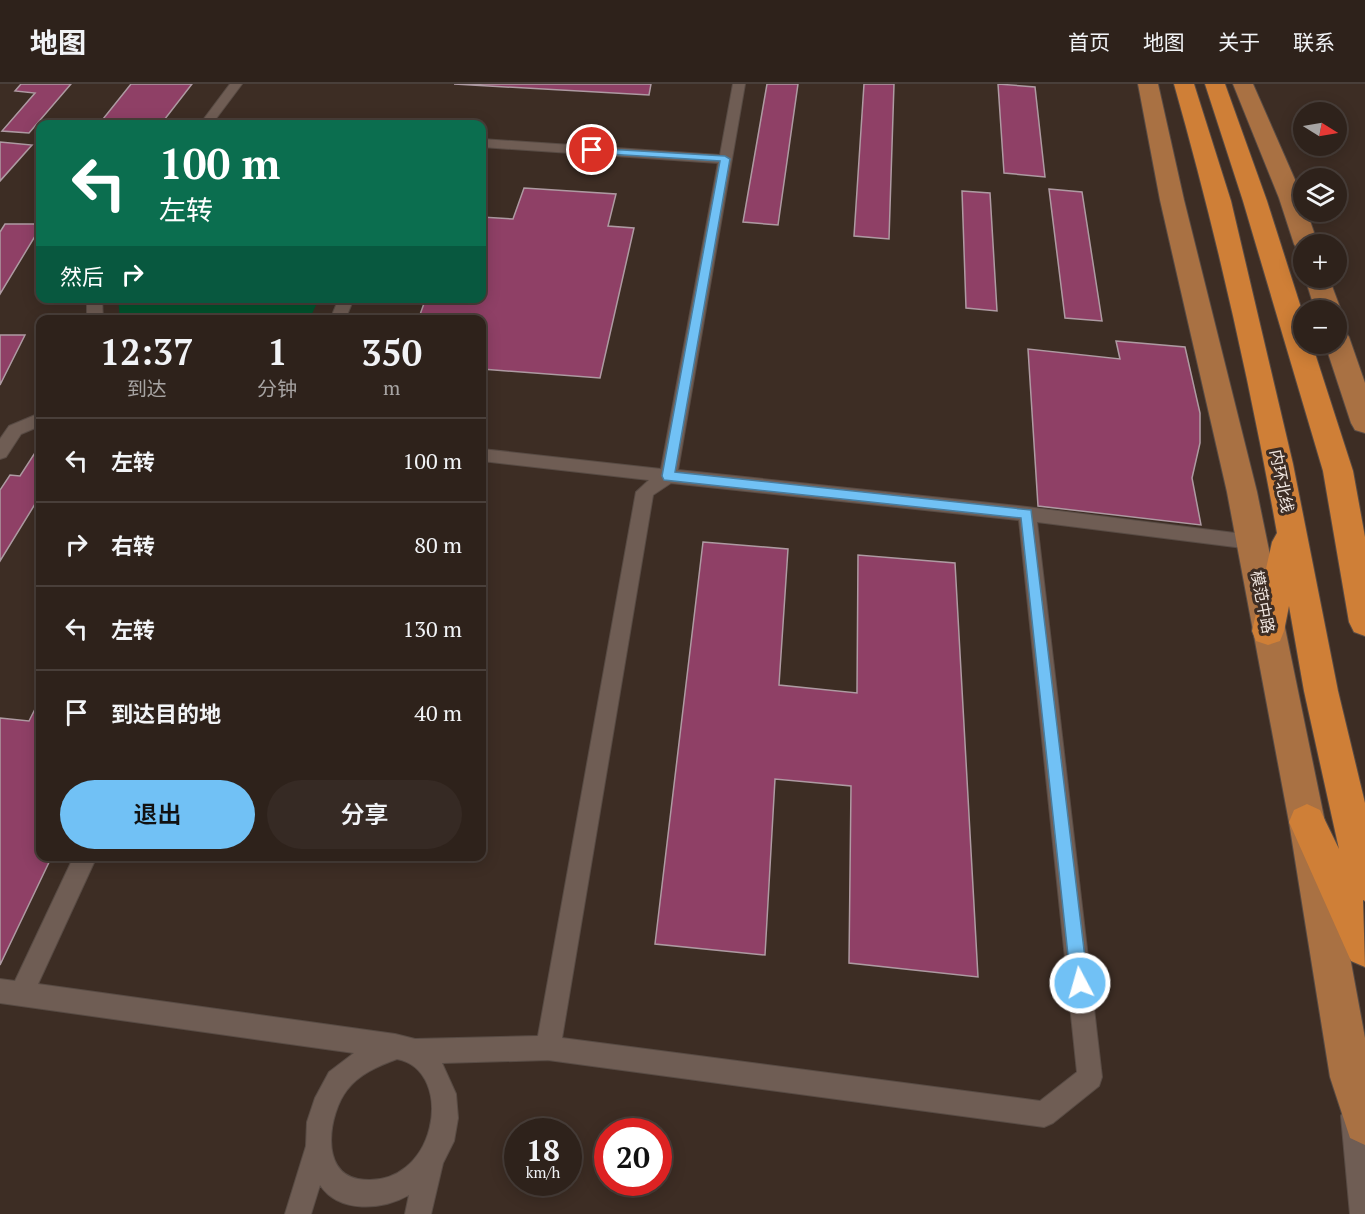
<!DOCTYPE html>
<html lang="zh">
<head>
<meta charset="utf-8">
<style>
	:root { --surface:#2e221b; --page:#362a24; --text:#f1f3f6; --muted:#a7a4a3; --line:#493f3a; --accent:#71c1f5 }
	body { margin:0; font-family:"PT Serif","Noto Sans SC",serif; background:var(--page); color:var(--text); height:100vh; display:flex; flex-direction:column; font-size:22px; white-space:nowrap }
	* { box-sizing:border-box; margin:0 }
	p { font-size:20px; color:var(--muted) }
	.icon { flex:none; width:33px; height:33px; fill:none; stroke:currentColor; stroke-width:2; stroke-linecap:round; stroke-linejoin:round }
	.map { position:relative; flex:1; overflow:hidden }
	.sheet { position:absolute; left:36px; top:231px; width:450px; height:546px; display:flex; flex-direction:column; background:var(--surface); border-radius:12px; box-shadow:0 3px 15px #0003,0 0 0 2px var(--line) }
	.sheet>* { flex:none }
	.guide { position:absolute; left:36px; top:36px; width:450px; height:183px; border-radius:12px; box-shadow:0 3px 15px #0003,0 0 0 2px var(--line); background:#0b6e4f; color:#fff; overflow:hidden }
	.needle { width:39px; rotate:101deg }
	.tools { position:absolute; left:1293px; top:18px; display:grid; gap:12px }
	.tools a { display:grid; place-items:center; width:54px; height:54px; border-radius:50%; background:var(--surface); box-shadow:0 3px 15px #0003,0 0 0 2px var(--line); font-size:30px }
	.speed { position:absolute; left:504px; top:1034px; display:flex; gap:12px; font-size:30px; font-weight:700; text-align:center }
	.speed>* { display:grid; place-content:center; width:78px; height:78px; border-radius:50%; background:var(--surface); box-shadow:0 3px 15px #0003,0 0 0 2px var(--line); line-height:1 }
	.speed small { font-size:15px; font-weight:400 }
	.speed .limit { border:9px solid #d22; background:#fff; color:#111 }
	.pin { position:absolute; display:grid; place-items:center; width:51px; height:51px; color:#fff; margin:-26px; border:3px solid #fff; border-radius:50%; box-shadow:0 2px 6px #0007 }
	.me { position:absolute; width:66px; margin:-33px; rotate:354deg; stroke-linejoin:round; filter:drop-shadow(0 0 4px #0008) }
	.turn { display:flex; align-items:center; gap:21px; height:126px; padding:0 24px; font-size:27px }
	.turn .icon { width:78px; height:78px; stroke-width:2.5 }
	.turn b { display:block; font-size:42px; line-height:51px }
	.then { display:flex; align-items:center; height:57px; padding:0 24px; background:#0003; gap:12px; font-size:22px }
	.eta { display:flex; justify-content:space-evenly; align-items:center; height:102px; text-align:center }
	.eta b { font-size:36px; font-weight:600; line-height:42px }
	.cta { display:flex; gap:12px; margin-top:auto; padding:12px 24px }
	.cta a { flex:1; height:69px; border-radius:36px; background:var(--accent); color:#111; font-size:24px; font-weight:600; line-height:69px; text-align:center }
	.cta a+a { background:var(--page); color:var(--text) }
	ul { padding:0; list-style:none }
	li { display:flex; align-items:center; gap:18px; height:84px; padding:0 24px; border-top:2px solid var(--line) }
	li div { flex:1 }
	li b { display:block; font-size:22px }
	li em { font-style:normal }
	header { display:flex; align-items:center; gap:36px; box-sizing:border-box; height:84px; padding:0 30px; background:var(--surface); border-bottom:2px solid var(--line) }
	header strong { font-size:28px }
	nav { display:flex; gap:33px; margin-inline-start:auto; font-size:21px }
	.map>svg:first-child { display:block }
	.green { fill:#02542e }
	.building { fill:#8f4066; stroke:#ae9aa2; stroke-width:1.5 }
	.lines { fill:none; stroke-linecap:round; stroke-linejoin:round }
	.lane-casing { stroke:#584b44; stroke-width:2 }
	.primary-casing { stroke:#584b44; stroke-width:2 }
	.highway-casing { stroke:#584b44; stroke-width:2 }
	.lane { fill:#6f5d54; fill-rule:evenodd }
	.primary { fill:#a97143; fill-rule:evenodd }
	.highway { fill:#cf7f37; fill-rule:evenodd }
	.route { fill:#71c1f5; stroke:#497d9f; stroke-width:1.5 }
	.labels { text-anchor:middle; stroke-width:6; stroke-linejoin:round; paint-order:stroke }
	.street-label { font-size:16px; fill:#f0e6e0; stroke:#3d2d24 }
</style>
</head>
<body>
<header>
<strong>地图</strong>
<nav><a>首页</a><a>地图</a><a>关于</a><a>联系</a></nav>
</header>
<div class="map">
<svg width="1365" height="1130" viewBox="0 0 1365 1130">
	<rect width="100%" height="100%" fill="#3d2d24"/>
	<path class="green" d="M118 215V214L319 215 309 236 120 235Z"/>
	<g class="building">
		<path d="M21 0H71L29 49 2 47 35 9 15 7Z"/>
		<path d="M131 0H192L161 40H99Z"/>
		<path d="M454 0H651L649 11Z"/>
		<path d="M767 0H798L778 141 743 138Z"/>
		<path d="M864 0H894L889 155 854 152Z"/>
		<path d="M998 0 1035 3 1045 93 1004 89Z"/>
		<path d="M0 58 32 61 0 97Z"/>
		<path d="M524 104 616 110 608 142 634 144 600 294 482 285V236H418L426 214H482V133L513 135Z"/>
		<path d="M1049 105 1082 108 1102 237 1065 234Z"/>
		<path d="M962 107 990 109 997 227 966 224Z"/>
		<path d="M5 140H40V144L0 210V148Z"/>
		<path d="M0 251H25L0 301Z"/>
		<path d="M1116 257 1185 263 1200 329V359L1192 394 1201 441 1038 422 1028 265 1120 275Z"/>
		<path d="M40 361V412L0 477V406L10 391 20 392Z"/>
		<path d="M703 458 788 465 779 601 857 609 858 471 955 479 978 893 849 879 851 702 775 695 765 871 655 860Z"/>
		<path d="M40 615V772H52L0 881V634L29 637Z"/>
	</g>
	<g class="lines">
		<g class="lane-casing">
			<g id="lane">
				<path d="M230 0H242L212 40H200Z"/>
				<path d="M733 0H745L678 386 1027 423 1251 451 1257 453 1260 458 1257 463 1251 465 1037 438 1102 993 1099 1002 1053 1039 1044 1043 548 976 442 979 456 1010 458 1034 454 1057 443 1079 431 1130H405L409 1111C383 1126 339 1130 320 1101L311 1130H285L306 1062 307 1038 315 1014 329 988 354 969 0 919V895L15 897 74 772H97L38 900 395 950 415 955 538 952 636 408 649 396 482 377V365L661 385 718 79 482 63V55L720 71ZM671 399 1019 436 1077 988 1040 1017 562 954 653 411ZM397 975C457 986 437 1108 358 1095 319 1088 329 1029 347 1006 359 990 378 982 397 975Z"/>
				<path d="M87 214H102L103 236H87Z"/>
				<path d="M339 214H354L345 236H330Z"/>
				<path d="M40 329V342L21 350 6 373 0 375V355L9 342Z"/>
				<path d="M1354 1019 1363 1023 1365 1028V1130H1350L1341 1032 1345 1023Z"/>
			</g>
		</g>
		<g class="primary-casing">
			<g id="primary">
				<path d="M1138 0H1158L1184 116 1257 408 1325 738 1365 954V1061L1350 1054 1330 993 1289 738 1227 408 1160 116Z"/>
				<path d="M1233 0H1253L1303 114 1304 128H1307L1318 160H1304V167L1297 165 1294 160 1279 114Z"/>
				<path d="M1305 194H1329L1341 226 1337 232 1336 226H1315Z"/>
				<path d="M1336 244 1345 247 1349 253 1365 299V349L1355 346 1351 339 1325 260H1336Z"/>
			</g>
		</g>
		<g class="highway-casing">
			<g id="highway">
				<path d="M1174 0H1194L1231 117 1293 380 1338 607 1365 719V817L1363 816 1365 883 1351 877 1289 738 1294 726 1307 720 1320 726 1339 765 1304 607 1289 522 1284 547 1280 557 1268 561 1256 557 1252 547 1272 458 1277 449C1250 298 1216 148 1174 0Z"/>
				<path d="M1205 0H1225L1267 117 1304 233V260H1312L1353 387 1365 453V552L1354 548 1349 538 1323 387 1243 117Z"/>
			</g>
		</g>
		<use href="#lane" class="lane"/>
		<use href="#primary" class="primary"/>
		<use href="#highway" class="highway"/>
	</g>
	<path class="route" d="M589 64 725 72 730 75 675 388 1031 426 1088 899 1086 905 1080 907 1074 905 1071 899 1021 434 664 396 662 392 720 77 592 69 589 68Z"/>
	<g class="labels">
		<g class="street-label">
			<text transform="translate(1282 397) rotate(79)" y="6">内环北线</text>
			<text transform="translate(1263 518) rotate(79)" y="6">模范中路</text>
		</g>
	</g>
</svg>
<div class="tools">
<a><svg class="needle" viewBox="-14 -14 28 28"><path d="M0-13l5 13h-10z" fill="#e53935"/><path d="M0 13l5-13h-10z" fill="#a7a4a3"/></svg></a>
<a><svg class="icon" aria-label="layers" viewBox="0 0 24 24"><path d="M12 4l9 5-9 5-9-5zM3 14l9 5 9-5"/></svg></a>
<a>+</a>
<a>−</a>
</div>
<div class="speed"><div>18<small>km/h</small></div><div class="limit">20</div></div>
<div class="pin" style="left:592px;top:66px;background:#d93025"><svg class="icon" aria-label="arrive" viewBox="0 0 24 24"><path d="M6 21V4h12l-3 4 3 4H6"/></svg></div>
<svg class="me" style="left:1080px;top:899px" viewBox="-20 -20 40 40"><circle r="17" fill="#71c1f5" stroke="#fff" stroke-width="3"/><path d="M0-11L8 9 0 5-8 9z" fill="#fff"/></svg>
<div class="guide">
<div class="turn"><svg class="icon" aria-label="left" viewBox="0 0 24 24"><path d="M17 20v-9H6M10 6l-5 5 5 5"/></svg><div><b>100 m</b>左转</div></div>
<div class="then">然后<svg class="icon" aria-label="right" viewBox="0 0 24 24"><path d="M7 20v-9h11M14 6l5 5-5 5"/></svg></div>
</div>
<section class="sheet">
<div class="eta">
<div><b>12:37</b><p>到达</p></div>
<div><b>1</b><p>分钟</p></div>
<div><b>350</b><p>m</p></div>
</div>
<ul>
<li><svg class="icon" aria-label="left" viewBox="0 0 24 24"><path d="M17 20v-9H6M10 6l-5 5 5 5"/></svg><div><b>左转</b></div><em>100 m</em></li>
<li><svg class="icon" aria-label="right" viewBox="0 0 24 24"><path d="M7 20v-9h11M14 6l5 5-5 5"/></svg><div><b>右转</b></div><em>80 m</em></li>
<li><svg class="icon" aria-label="left" viewBox="0 0 24 24"><path d="M17 20v-9H6M10 6l-5 5 5 5"/></svg><div><b>左转</b></div><em>130 m</em></li>
<li><svg class="icon" aria-label="arrive" viewBox="0 0 24 24"><path d="M6 21V4h12l-3 4 3 4H6"/></svg><div><b>到达目的地</b></div><em>40 m</em></li>
</ul>
<div class="cta"><a>退出</a><a>分享</a></div>
</section>
</div>
</body>
</html>
